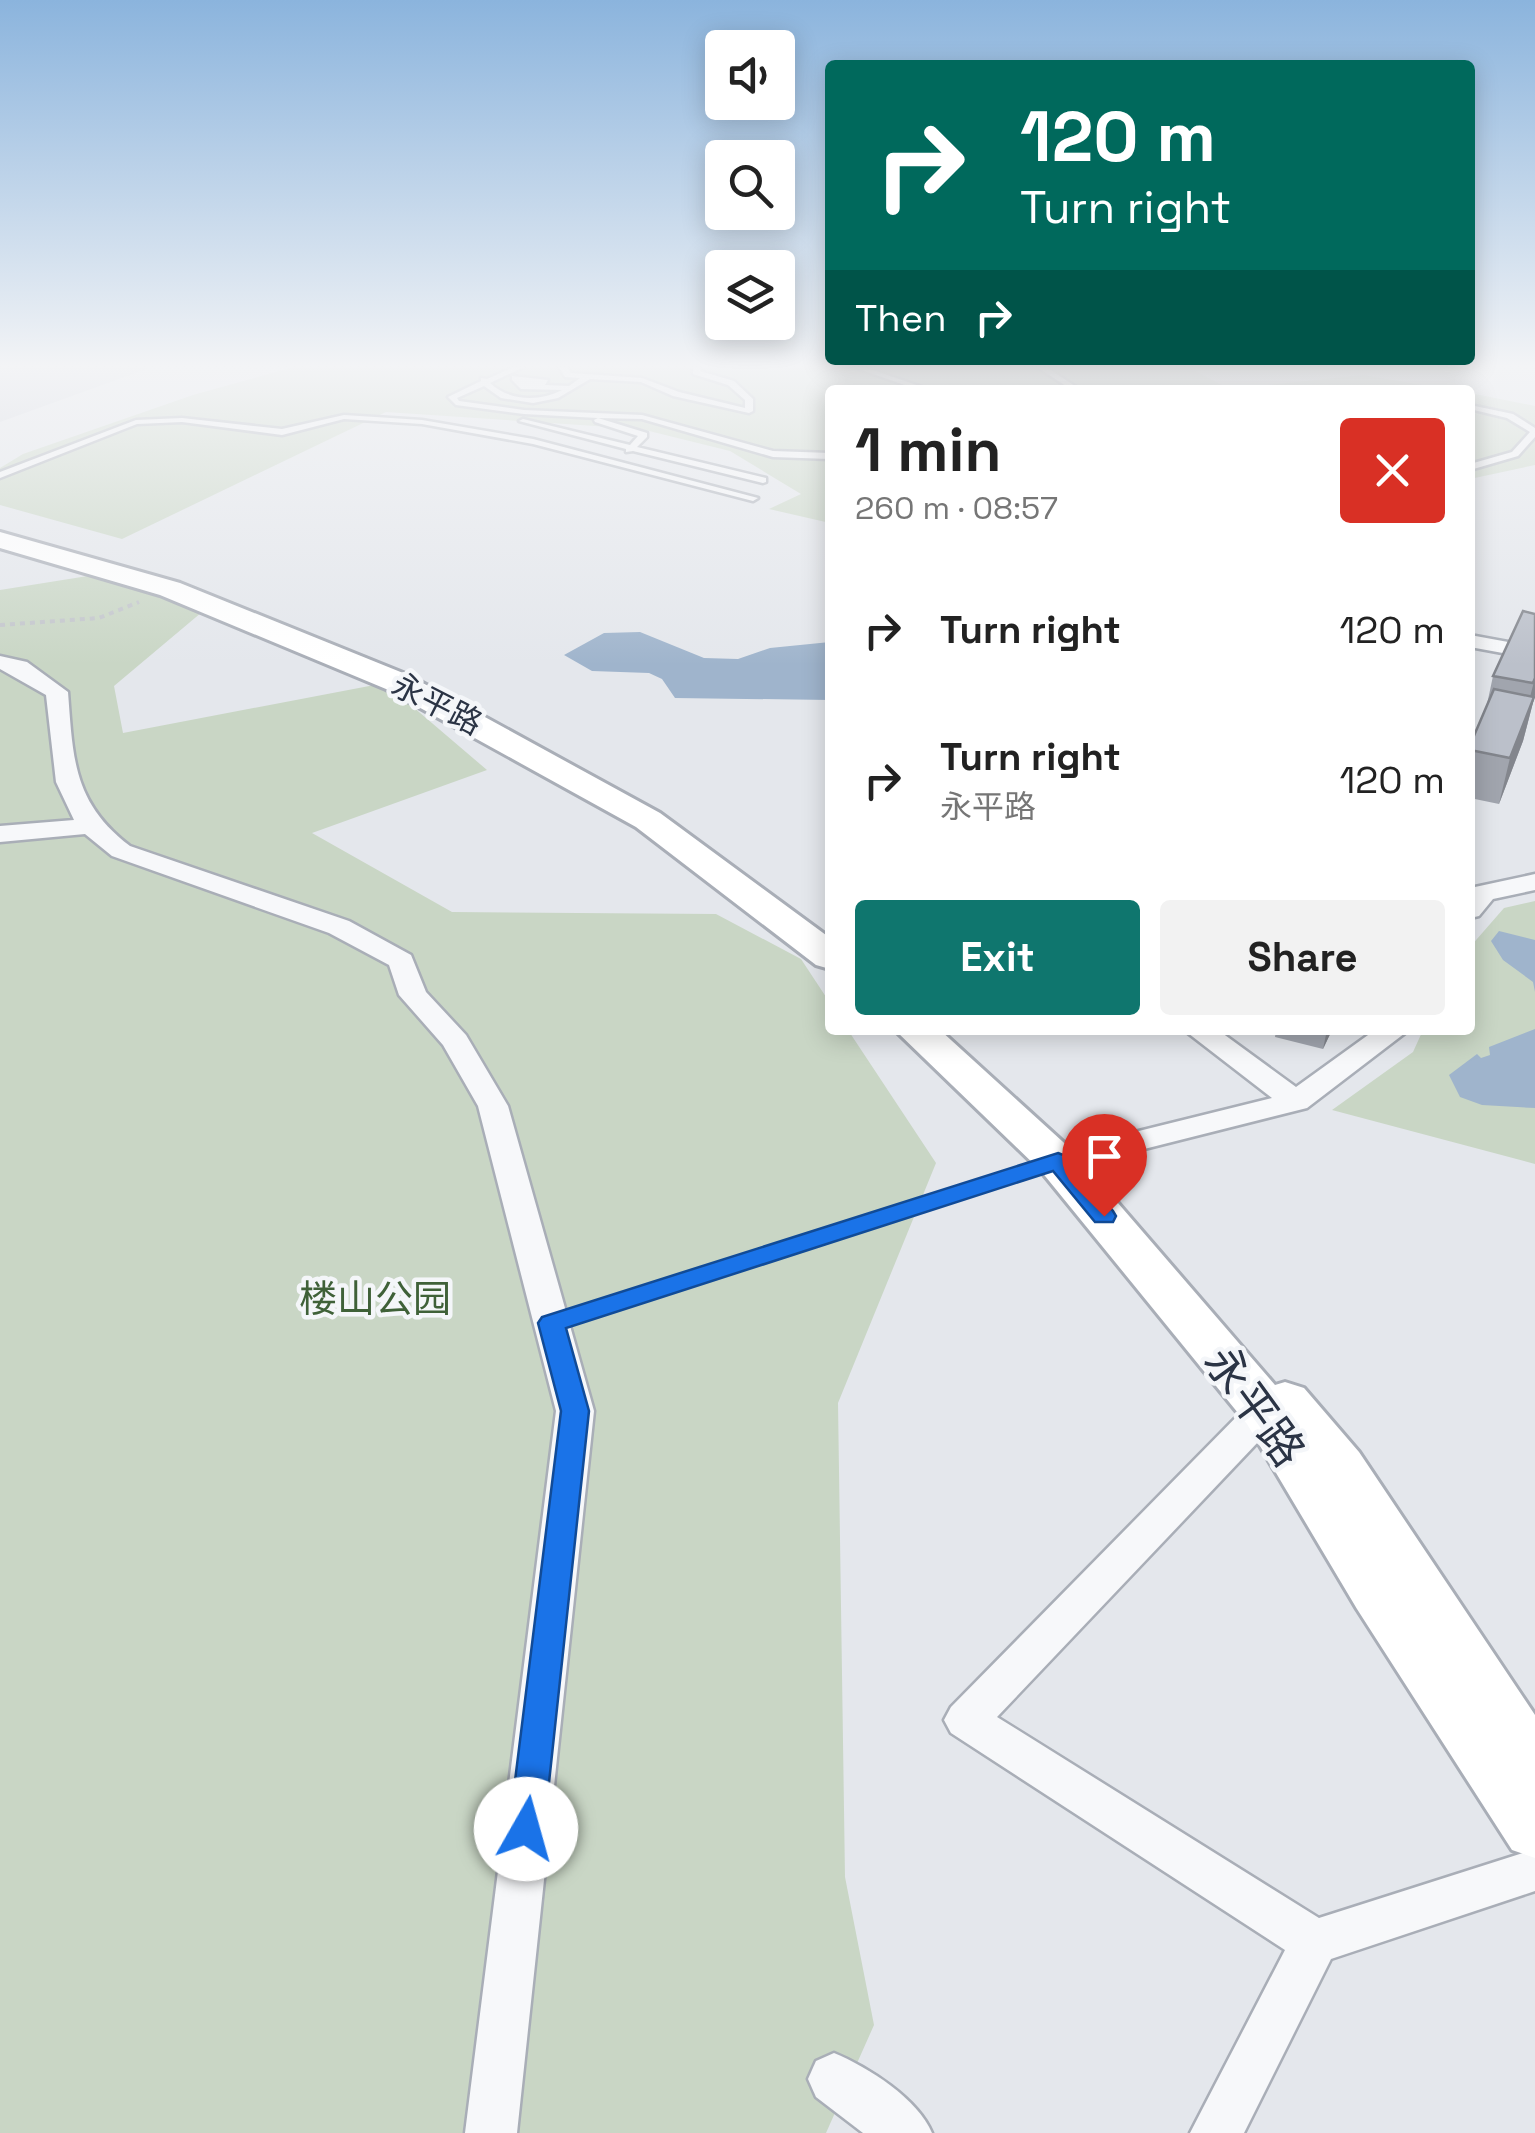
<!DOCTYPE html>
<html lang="en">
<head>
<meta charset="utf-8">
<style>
	:root { --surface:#fff; --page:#f2f2f2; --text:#222; --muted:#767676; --accent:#0f766e }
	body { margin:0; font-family:"Space Grotesk","Noto Sans SC",sans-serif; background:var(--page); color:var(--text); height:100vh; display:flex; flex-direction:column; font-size:38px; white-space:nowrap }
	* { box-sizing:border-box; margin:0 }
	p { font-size:32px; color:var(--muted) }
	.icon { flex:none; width:55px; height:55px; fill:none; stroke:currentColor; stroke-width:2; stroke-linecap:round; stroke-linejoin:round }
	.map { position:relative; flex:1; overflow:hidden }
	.details { position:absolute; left:825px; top:385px; width:650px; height:650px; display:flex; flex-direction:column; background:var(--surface); border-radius:10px; box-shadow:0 5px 25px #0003 }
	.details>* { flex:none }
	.banner { position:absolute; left:825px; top:60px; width:650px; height:305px; border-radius:10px; box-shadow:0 5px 25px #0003; background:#00695c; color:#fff; overflow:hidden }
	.tools { position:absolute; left:705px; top:30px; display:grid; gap:20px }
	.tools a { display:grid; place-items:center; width:90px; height:90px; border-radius:10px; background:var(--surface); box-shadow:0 5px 25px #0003; font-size:50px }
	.pin { position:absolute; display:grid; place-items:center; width:85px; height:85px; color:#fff; margin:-102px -42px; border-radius:50% 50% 50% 0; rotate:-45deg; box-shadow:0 0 10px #0007 }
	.pin .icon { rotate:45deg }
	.me { position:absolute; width:110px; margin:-55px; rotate:7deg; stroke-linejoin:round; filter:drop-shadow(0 0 8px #0008) }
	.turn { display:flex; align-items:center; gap:35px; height:210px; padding:0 30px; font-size:45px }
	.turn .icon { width:130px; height:130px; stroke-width:2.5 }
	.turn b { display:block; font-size:70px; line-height:85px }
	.then { display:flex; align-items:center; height:95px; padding:0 30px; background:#0003; gap:20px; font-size:38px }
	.round { display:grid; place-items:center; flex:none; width:105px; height:105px; border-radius:10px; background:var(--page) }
	.headline { display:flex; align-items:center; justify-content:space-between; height:170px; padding:0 30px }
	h1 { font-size:60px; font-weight:700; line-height:75px }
	.button { display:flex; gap:20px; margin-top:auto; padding:20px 30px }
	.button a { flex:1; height:115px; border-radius:10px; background:var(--accent); color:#fff; font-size:40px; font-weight:700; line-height:115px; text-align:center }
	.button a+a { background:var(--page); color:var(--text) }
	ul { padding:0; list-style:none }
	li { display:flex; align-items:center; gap:30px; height:150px; padding:0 30px }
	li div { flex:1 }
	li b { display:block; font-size:38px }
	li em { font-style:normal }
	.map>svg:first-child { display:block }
	.built { fill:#d2d6de }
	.green { fill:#c9d6c5 }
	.water { fill:#9fb4cc }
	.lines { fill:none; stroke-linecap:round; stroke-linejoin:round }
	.service-casing { stroke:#a9aeb7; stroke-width:5 }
	.minor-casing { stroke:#a9aeb7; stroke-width:5 }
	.secondary-casing { stroke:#a9aeb7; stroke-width:6 }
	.path { stroke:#c2c5cb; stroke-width:4; stroke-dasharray:5 5; stroke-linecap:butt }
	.service { fill:#f7f8fa; fill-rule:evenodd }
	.minor { fill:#f7f8fa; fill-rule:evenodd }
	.secondary { fill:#fff; fill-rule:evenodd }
	.wall { fill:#a1a5ae }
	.shaded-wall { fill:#83868d }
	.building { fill:#bbc0ca; stroke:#83868d; stroke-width:2.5 }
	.route { fill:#1a73e8; stroke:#114b97; stroke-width:2.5 }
	.labels { text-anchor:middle; stroke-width:9; stroke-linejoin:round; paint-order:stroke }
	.far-street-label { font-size:32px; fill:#2b3445; stroke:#f4f6f9 }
	.park-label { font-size:38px; fill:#3f6138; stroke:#f4f6f9 }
	.near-street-label { font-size:45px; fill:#2b3445; stroke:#f4f6f9 }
</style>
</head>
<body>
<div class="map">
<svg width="1535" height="2133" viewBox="0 0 1535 2133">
	<rect width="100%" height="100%" fill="#e4e7ec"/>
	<path class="built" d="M0 367H152L0 422Z"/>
	<g class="green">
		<path d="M294 367H1188L1229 389 1363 375 1452 390H830V523L769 509 801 494 730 451 641 429 386 412 122 539 0 505V468L23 454 193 395Z"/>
		<path d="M1470 393 1535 406V465L1470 479Z"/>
		<path d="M94 575 208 607 114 686 123 733 385 683 487 770 312 833 452 912 716 914 801 959 830 1003V1030H848L936 1163 838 1403 845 1877 874 2025 826 2133H0V590Z"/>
		<path d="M1535 901V1164L1332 1110 1413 1052 1423 1030H1470V947L1504 908Z"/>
	</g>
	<g class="water">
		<path d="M640 632 704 658 738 659 770 648 830 642V700L675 698 662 679 649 673 592 671 564 655 604 633Z"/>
		<path d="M1499 931 1535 940V992L1533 982 1503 960 1491 941Z"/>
		<path d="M1535 1029V1108L1482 1105 1460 1097 1449 1075 1477 1054 1481 1058 1490 1055 1489 1047Z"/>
	</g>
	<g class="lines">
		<g class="service-casing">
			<g id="service">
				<path d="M514 367H524L490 383C509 401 539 402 562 390L521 389 512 380V376L548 380 545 385 569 386 580 378 565 377 559 367H567L571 373 642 378 679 392 745 408V400L728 385 693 374V367H701L700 371 734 381 753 399V411L749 413 673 396 641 382 590 379 558 398 533 403 501 398 484 386 457 398 459 401 524 410 642 415 773 451 830 453V459L773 457 642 419 598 418 647 433V437L637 447 766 478V482L763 483 633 451 626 452V449L519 421 523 419 630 445 638 436 595 422 594 420 598 418 524 414 456 405 448 397 481 381V378L487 379Z"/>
				<path d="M853 367H864L931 390H919Z"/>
				<path d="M1037 367H1046L1081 390H1072Z"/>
				<path d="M1470 405 1513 414 1535 428V437L1518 456 1470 470V464L1512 452 1530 432 1507 418 1470 409Z"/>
				<path d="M344 415 422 420 533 439 758 498 753 501 533 444 422 424 344 419 282 435 182 422 137 424 0 478V472L136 420 182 418 282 429Z"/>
				<path d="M1054 1157 1062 1162 1060 1166 558 1327H546L543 1323 546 1319Z"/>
			</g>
		</g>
		<g class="minor-casing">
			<g id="minor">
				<path d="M1470 635 1535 647V659L1470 647Z"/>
				<path d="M0 656 27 662 68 692C73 758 73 803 130 846L349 921 411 955 426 992 466 1035 508 1106 594 1411 517 2133H465L556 1411 478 1106 443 1045 399 995 389 965 329 933 112 856 85 834 0 842V826L74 820 56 782 46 695 0 669Z"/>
				<path d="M1535 874V890L1493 899 1479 916 1470 918V893L1475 887Z"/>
				<path d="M1184 1030H1218L1296 1087 1375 1030H1409L1307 1108 1057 1171 1046 1168 1041 1161 1046 1154 1272 1098Z"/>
				<path d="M1266 1396 1279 1400 1285 1410 1279 1420 997 1717 1319 1918 1535 1849V1891L1331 1959 1244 2133H1190L1285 1950 951 1733 944 1720 951 1707 1253 1400Z"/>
				<path d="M834 2053C868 2067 918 2099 932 2133H863L816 2097 808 2079 816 2061Z"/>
			</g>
		</g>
		<g class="secondary-casing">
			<g id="secondary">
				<path d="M0 532 180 583 408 675 660 813 830 938V969L816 965 636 827 386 689 160 595 0 548Z"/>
				<path d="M895 1030H940L1073 1151 1275 1385 1285 1382 1304 1388 1359 1452 1535 1715V1858L1512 1850 1357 1609 1247 1424 1041 1171Z"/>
			</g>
		</g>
		<path class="path" d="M0 625 99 618 139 602"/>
		<use href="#service" class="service"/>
		<use href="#minor" class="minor"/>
		<use href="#secondary" class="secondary"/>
	</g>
	<g class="wall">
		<path d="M1535 614V695L1523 741 1499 804 1470 798V745L1486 709 1493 676Z"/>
		<path d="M1276 1030H1332L1323 1049 1275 1037Z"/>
	</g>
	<g class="shaded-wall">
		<path d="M1535 678V695L1523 741 1499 804 1510 758 1522 727Z"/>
		<path d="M1327 1030H1332L1323 1049Z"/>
	</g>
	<g class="building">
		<path d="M1523 611 1535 614V678L1533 683 1493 676Z"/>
		<path d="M1494 689 1534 697 1510 758 1470 750V745Z"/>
	</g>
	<linearGradient id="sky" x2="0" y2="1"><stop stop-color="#8bb4dd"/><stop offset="0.55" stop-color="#f3f4f6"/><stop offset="1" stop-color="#f3f4f6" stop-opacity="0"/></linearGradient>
	<rect width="1535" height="665" fill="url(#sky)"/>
	<path class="route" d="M1058 1153 1066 1156 1113 1211 1116 1216 1113 1222H1095L1053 1171 566 1328 589 1411 544 1829 539 1840 526 1845 514 1840 509 1829 561 1411 538 1323 542 1317Z"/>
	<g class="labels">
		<g class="far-street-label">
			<text transform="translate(437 704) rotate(27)" y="11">永平路</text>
		</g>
		<g class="park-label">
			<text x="375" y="1312">楼山公园</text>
		</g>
		<g class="near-street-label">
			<text transform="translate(1255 1406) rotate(54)" y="16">永平路</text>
		</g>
	</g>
</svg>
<div class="tools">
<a><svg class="icon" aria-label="sound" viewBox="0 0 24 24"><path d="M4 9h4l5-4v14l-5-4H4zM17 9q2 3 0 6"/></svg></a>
<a><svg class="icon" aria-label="search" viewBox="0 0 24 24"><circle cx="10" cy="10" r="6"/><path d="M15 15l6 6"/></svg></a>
<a><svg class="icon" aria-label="layers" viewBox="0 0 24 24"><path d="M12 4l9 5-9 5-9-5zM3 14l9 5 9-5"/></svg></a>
</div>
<div class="pin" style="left:1104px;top:1216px;background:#d93025"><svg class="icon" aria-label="arrive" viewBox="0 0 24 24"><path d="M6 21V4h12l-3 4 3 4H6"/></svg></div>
<svg class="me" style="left:526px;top:1829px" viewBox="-20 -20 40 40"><circle r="19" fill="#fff"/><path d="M0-13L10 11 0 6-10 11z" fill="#1a73e8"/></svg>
<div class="banner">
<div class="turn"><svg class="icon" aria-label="right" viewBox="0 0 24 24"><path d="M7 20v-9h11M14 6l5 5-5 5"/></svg><div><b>120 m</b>Turn right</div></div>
<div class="then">Then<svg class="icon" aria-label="right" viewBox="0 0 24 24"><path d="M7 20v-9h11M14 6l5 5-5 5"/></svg></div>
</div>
<section class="details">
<div class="headline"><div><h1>1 min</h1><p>260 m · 08:57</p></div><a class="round" style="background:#d93025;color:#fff"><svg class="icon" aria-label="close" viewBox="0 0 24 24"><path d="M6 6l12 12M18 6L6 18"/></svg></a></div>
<ul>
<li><svg class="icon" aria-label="right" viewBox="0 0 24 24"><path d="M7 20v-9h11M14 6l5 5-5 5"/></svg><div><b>Turn right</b></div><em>120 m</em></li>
<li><svg class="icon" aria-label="right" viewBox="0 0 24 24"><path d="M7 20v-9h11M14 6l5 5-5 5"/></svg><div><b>Turn right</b><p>永平路</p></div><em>120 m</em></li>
</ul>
<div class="button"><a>Exit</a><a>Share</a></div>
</section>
</div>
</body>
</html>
